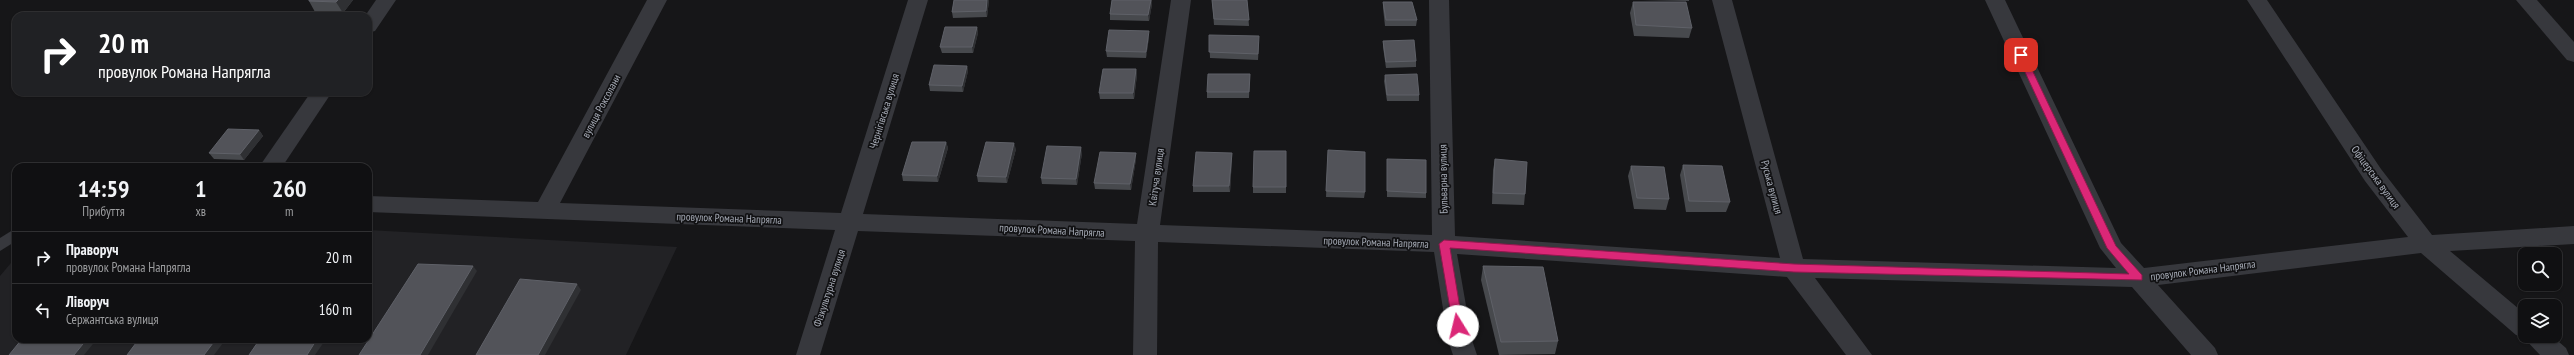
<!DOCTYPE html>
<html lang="uk">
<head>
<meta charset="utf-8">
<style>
	:root { --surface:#101012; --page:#19191b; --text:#f1f3f6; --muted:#9c9d9f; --line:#303032 }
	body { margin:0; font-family:"PT Sans Narrow",sans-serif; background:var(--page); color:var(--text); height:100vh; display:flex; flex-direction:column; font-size:15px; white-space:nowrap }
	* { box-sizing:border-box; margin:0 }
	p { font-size:13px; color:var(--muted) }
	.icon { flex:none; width:22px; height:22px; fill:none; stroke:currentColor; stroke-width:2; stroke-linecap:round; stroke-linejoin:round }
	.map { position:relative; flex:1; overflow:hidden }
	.drawer { position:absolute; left:12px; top:163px; width:360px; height:180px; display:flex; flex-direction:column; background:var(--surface); border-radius:12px; box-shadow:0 1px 3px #0004,0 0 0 1px var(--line) }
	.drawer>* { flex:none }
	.guide { position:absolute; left:12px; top:12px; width:360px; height:84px; border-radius:12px; box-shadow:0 1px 3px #0004,0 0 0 1px var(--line); background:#202124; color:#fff; overflow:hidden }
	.controls { position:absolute; left:2518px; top:247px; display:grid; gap:8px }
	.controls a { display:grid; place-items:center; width:44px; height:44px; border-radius:8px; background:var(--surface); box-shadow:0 1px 3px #0004,0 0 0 1px var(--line); font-size:20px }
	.pin { position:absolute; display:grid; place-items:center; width:34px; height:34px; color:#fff; margin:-17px; border-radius:8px; box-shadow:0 2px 6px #0006 }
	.me { position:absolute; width:44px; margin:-22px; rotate:351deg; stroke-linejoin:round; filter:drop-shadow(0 0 3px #0008) }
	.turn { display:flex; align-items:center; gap:14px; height:84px; padding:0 20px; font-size:18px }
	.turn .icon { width:52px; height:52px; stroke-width:2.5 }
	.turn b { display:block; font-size:28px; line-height:34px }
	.eta { display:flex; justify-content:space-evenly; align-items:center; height:68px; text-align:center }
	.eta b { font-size:24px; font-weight:600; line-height:28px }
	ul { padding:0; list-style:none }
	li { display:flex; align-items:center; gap:12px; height:52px; padding:0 20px; border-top:1px solid var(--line) }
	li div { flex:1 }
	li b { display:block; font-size:15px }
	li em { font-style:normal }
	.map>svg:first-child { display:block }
	.built { fill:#222225 }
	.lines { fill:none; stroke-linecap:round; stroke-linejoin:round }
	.lane { fill:#37383d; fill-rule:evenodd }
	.street { fill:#37383d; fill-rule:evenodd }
	.wall { fill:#47494d }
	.shaded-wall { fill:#2f3033 }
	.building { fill:#525359; stroke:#5f6168 }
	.route { fill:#db2777; stroke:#8e194d }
	.labels { text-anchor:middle; stroke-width:3.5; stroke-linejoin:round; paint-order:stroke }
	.street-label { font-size:11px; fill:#a8adb8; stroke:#111113 }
</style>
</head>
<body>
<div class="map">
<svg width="2574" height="355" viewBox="0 0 2574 355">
	<rect width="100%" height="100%" fill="#161618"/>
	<path class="built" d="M368 230 677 247 626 355H0V276L16 257V339H368Z"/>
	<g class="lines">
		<path class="lane" d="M16 228V241L0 251V238Z"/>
		<g class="street">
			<path d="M376 0H396L375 31 368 33V16H365Z"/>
			<path d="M647 0H667L560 203 841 213 908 0H928L863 214 1137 224 1171 0H1191L1160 225 1432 235 1429 0H1449L1455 236 1780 258 1712 0H1732L1803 259 2116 268 2100 248 1985 0H2005L2121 243 2144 268 2408 237 2365 181 2247 0H2267L2381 169 2432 235 2574 226V244L2450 251 2525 314V336H2552L2566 348 2569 355H2540L2523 337 2516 335 2421 253 2158 285 2215 348 2218 355H2191L2132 287 1815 278 1872 355H1846L1787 277 1457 254 1472 340 1477 355H1453L1448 340 1434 252 1158 242 1157 355H1133L1135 241 858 231 820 355H796L835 230 368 212V196L538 202Z"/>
			<path d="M2516 0H2537L2574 42V62L2567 60Z"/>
			<path d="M311 92H332L282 167H259Z"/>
		</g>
	</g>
	<g class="wall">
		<path d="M309 0H353L343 13 315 12 309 1Z"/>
		<path d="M954 0H989L987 17 953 18 952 12Z"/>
		<path d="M1112 0H1152V4L1149 21 1110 20V14Z"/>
		<path d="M1212 0H1247L1249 26 1214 25Z"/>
		<path d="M1641 0H1689V1Z"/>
		<path d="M1383 2 1417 20 1416 26H1385L1383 8Z"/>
		<path d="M1633 2 1692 28 1689 38 1634 36 1630 13Z"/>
		<path d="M977 27 978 33 973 53H942L940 47Z"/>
		<path d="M1209 35 1259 42 1258 60 1210 58Z"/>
		<path d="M1149 37 1146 58 1107 57 1106 51Z"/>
		<path d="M1383 41 1416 61V67L1386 68 1383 47Z"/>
		<path d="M967 66 968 71 963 92 930 91 929 85Z"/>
		<path d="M1136 69 1137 75 1134 99H1100L1099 93Z"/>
		<path d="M1250 74 1249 98H1207V92Z"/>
		<path d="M1385 75 1419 95V101H1387L1384 81Z"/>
		<path d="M259 130 263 136 244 160 214 159 209 153Z"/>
		<path d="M946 142 948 148 938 182 903 181 902 175Z"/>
		<path d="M1016 149 1007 183 978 182 977 176Z"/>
		<path d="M1328 150 1365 192 1364 198 1326 197Z"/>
		<path d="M1286 151V193H1253V187Z"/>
		<path d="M1082 153 1077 185 1042 184 1041 178Z"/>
		<path d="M1232 153V159L1230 192H1193V186Z"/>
		<path d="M1136 159 1131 190 1095 189 1094 183Z"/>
		<path d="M1387 159 1426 193V198L1387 197Z"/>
		<path d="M1495 159 1525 194 1524 205 1492 204 1493 170Z"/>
		<path d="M1683 165 1730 202 1726 212H1686L1680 175Z"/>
		<path d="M1631 166 1669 199 1666 210 1634 209 1628 176Z"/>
		<path d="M1483 266 1558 341 1555 354 1499 355 1481 280Z"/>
	</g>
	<g class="shaded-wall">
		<path d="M338 0H353L343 13 336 2Z"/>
		<path d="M987 0H989L987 17 986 11Z"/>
		<path d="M1151 0H1152V4L1149 21 1148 15Z"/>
		<path d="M977 27 978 33 973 53 972 47Z"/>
		<path d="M1149 31V37L1146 58V52Z"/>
		<path d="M967 66 968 71 963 92 962 86Z"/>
		<path d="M1136 69 1137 75 1134 99 1133 93Z"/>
		<path d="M259 130 263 136 244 160 240 154Z"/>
		<path d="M946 142 948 148 938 182 937 176Z"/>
		<path d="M1014 143 1016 149 1007 183 1006 177Z"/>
		<path d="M1081 147 1082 153 1077 185 1076 179Z"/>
		<path d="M1136 153V159L1131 190 1130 184Z"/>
		<path d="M1232 153V159L1230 192 1229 186Z"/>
		<path d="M473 266 477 271 428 355H420Z"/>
		<path d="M368 267 371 271 368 275Z"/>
		<path d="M577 284 581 290 545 355H538Z"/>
		<path d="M87 339H97L84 355H74Z"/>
		<path d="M216 339H226L214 355H204Z"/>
		<path d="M317 339H326L315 355H307Z"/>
	</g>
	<g class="building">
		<path d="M309 0H338L336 2 309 1Z"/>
		<path d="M954 0H987L986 11 952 12Z"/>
		<path d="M1112 0H1151L1148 15 1110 14Z"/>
		<path d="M1212 0H1247L1249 20 1214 19Z"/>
		<path d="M1383 2H1412L1417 20H1386Z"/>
		<path d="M1633 2H1686L1692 28 1636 25Z"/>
		<path d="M945 27H977L972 47H940Z"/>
		<path d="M1109 30 1149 31 1146 52 1106 51Z"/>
		<path d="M1209 35 1259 36 1258 54 1209 52Z"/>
		<path d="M1414 40 1416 61 1386 62 1383 41Z"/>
		<path d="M934 65 967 66 962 86 929 85Z"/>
		<path d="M1103 69H1136L1133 93H1099Z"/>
		<path d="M1208 74H1250L1249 92H1207Z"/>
		<path d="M1417 74 1419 95H1387L1385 75Z"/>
		<path d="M228 129 259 130 240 154 209 153Z"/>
		<path d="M912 142H946L937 176 902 175Z"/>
		<path d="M986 142 1014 143 1006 177 977 176Z"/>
		<path d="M1047 146 1081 147 1076 179 1041 178Z"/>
		<path d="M1328 150 1365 152V192L1326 191Z"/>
		<path d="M1254 151H1286V187H1253Z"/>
		<path d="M1100 152 1136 153 1130 184 1094 183Z"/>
		<path d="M1196 152 1232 153 1229 186H1193Z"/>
		<path d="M1387 159 1426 160V193L1387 191Z"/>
		<path d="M1495 159 1527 162 1525 194 1493 193Z"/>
		<path d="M1683 165 1722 166 1730 202 1689 201Z"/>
		<path d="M1631 166 1664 167 1669 199 1637 198Z"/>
		<path d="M418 264 473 266 420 355H359Z"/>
		<path d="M1483 266 1543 267 1558 341 1501 342Z"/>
		<path d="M520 279 577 284 538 355H476Z"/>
		<path d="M22 339H87L74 355H9Z"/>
		<path d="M139 339H216L204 355H127Z"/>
		<path d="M260 339H317L307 355H249Z"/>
	</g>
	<path class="route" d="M2021 52 2025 55 2116 246 2142 275V280L1794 272 1450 248 1463 326 1458 331 1453 326 1439 244 1444 240 1794 264 2129 274 2107 248 2017 55Z"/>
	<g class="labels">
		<g class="street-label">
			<text transform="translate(601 106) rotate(-62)" y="4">вулиця Роксолани</text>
			<text transform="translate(884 111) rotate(-73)" y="4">Чернігівська вулиця</text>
			<text transform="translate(1156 177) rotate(-82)" y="4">Квітуча вулиця</text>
			<text transform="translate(2376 177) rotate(54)" y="4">Офіцерська вулиця</text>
			<text transform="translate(1443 179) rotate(-91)" y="4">Бульварна вулиця</text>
			<text transform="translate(1772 187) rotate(75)" y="4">Руська вулиця</text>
			<text transform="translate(729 218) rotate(2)" y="4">провулок Романа Напрягла</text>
			<text transform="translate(1052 230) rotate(3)" y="4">провулок Романа Напрягла</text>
			<text transform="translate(1376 242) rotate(2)" y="4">провулок Романа Напрягла</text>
			<text transform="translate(2203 270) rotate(-7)" y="4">провулок Романа Напрягла</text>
			<text transform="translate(829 288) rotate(-72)" y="4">Фізкультурна вулиця</text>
		</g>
	</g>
</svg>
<div class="controls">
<a><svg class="icon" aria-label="search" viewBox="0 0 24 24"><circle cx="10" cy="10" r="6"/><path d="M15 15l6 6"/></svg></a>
<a><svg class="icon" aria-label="layers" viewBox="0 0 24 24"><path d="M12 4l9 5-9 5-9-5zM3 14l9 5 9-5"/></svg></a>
</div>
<div class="pin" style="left:2021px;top:55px;background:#d93025"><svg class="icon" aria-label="arrive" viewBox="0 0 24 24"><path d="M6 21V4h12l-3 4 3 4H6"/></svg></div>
<svg class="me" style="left:1458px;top:326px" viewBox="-20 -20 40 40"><circle r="19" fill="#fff"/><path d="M0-13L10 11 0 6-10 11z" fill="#db2777"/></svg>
<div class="guide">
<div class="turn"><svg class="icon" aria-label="right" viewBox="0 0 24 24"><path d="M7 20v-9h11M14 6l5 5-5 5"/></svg><div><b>20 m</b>провулок Романа Напрягла</div></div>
</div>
<section class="drawer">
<div class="eta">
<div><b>14:59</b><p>Прибуття</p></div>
<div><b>1</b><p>хв</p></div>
<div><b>260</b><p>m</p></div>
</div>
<ul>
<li><svg class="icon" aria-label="right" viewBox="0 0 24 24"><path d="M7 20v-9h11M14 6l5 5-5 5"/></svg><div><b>Праворуч</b><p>провулок Романа Напрягла</p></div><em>20 m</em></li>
<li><svg class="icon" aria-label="left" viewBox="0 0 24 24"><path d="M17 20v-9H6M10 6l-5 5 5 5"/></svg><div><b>Ліворуч</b><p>Сержантська вулиця</p></div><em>160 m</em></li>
</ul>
</section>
</div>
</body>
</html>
